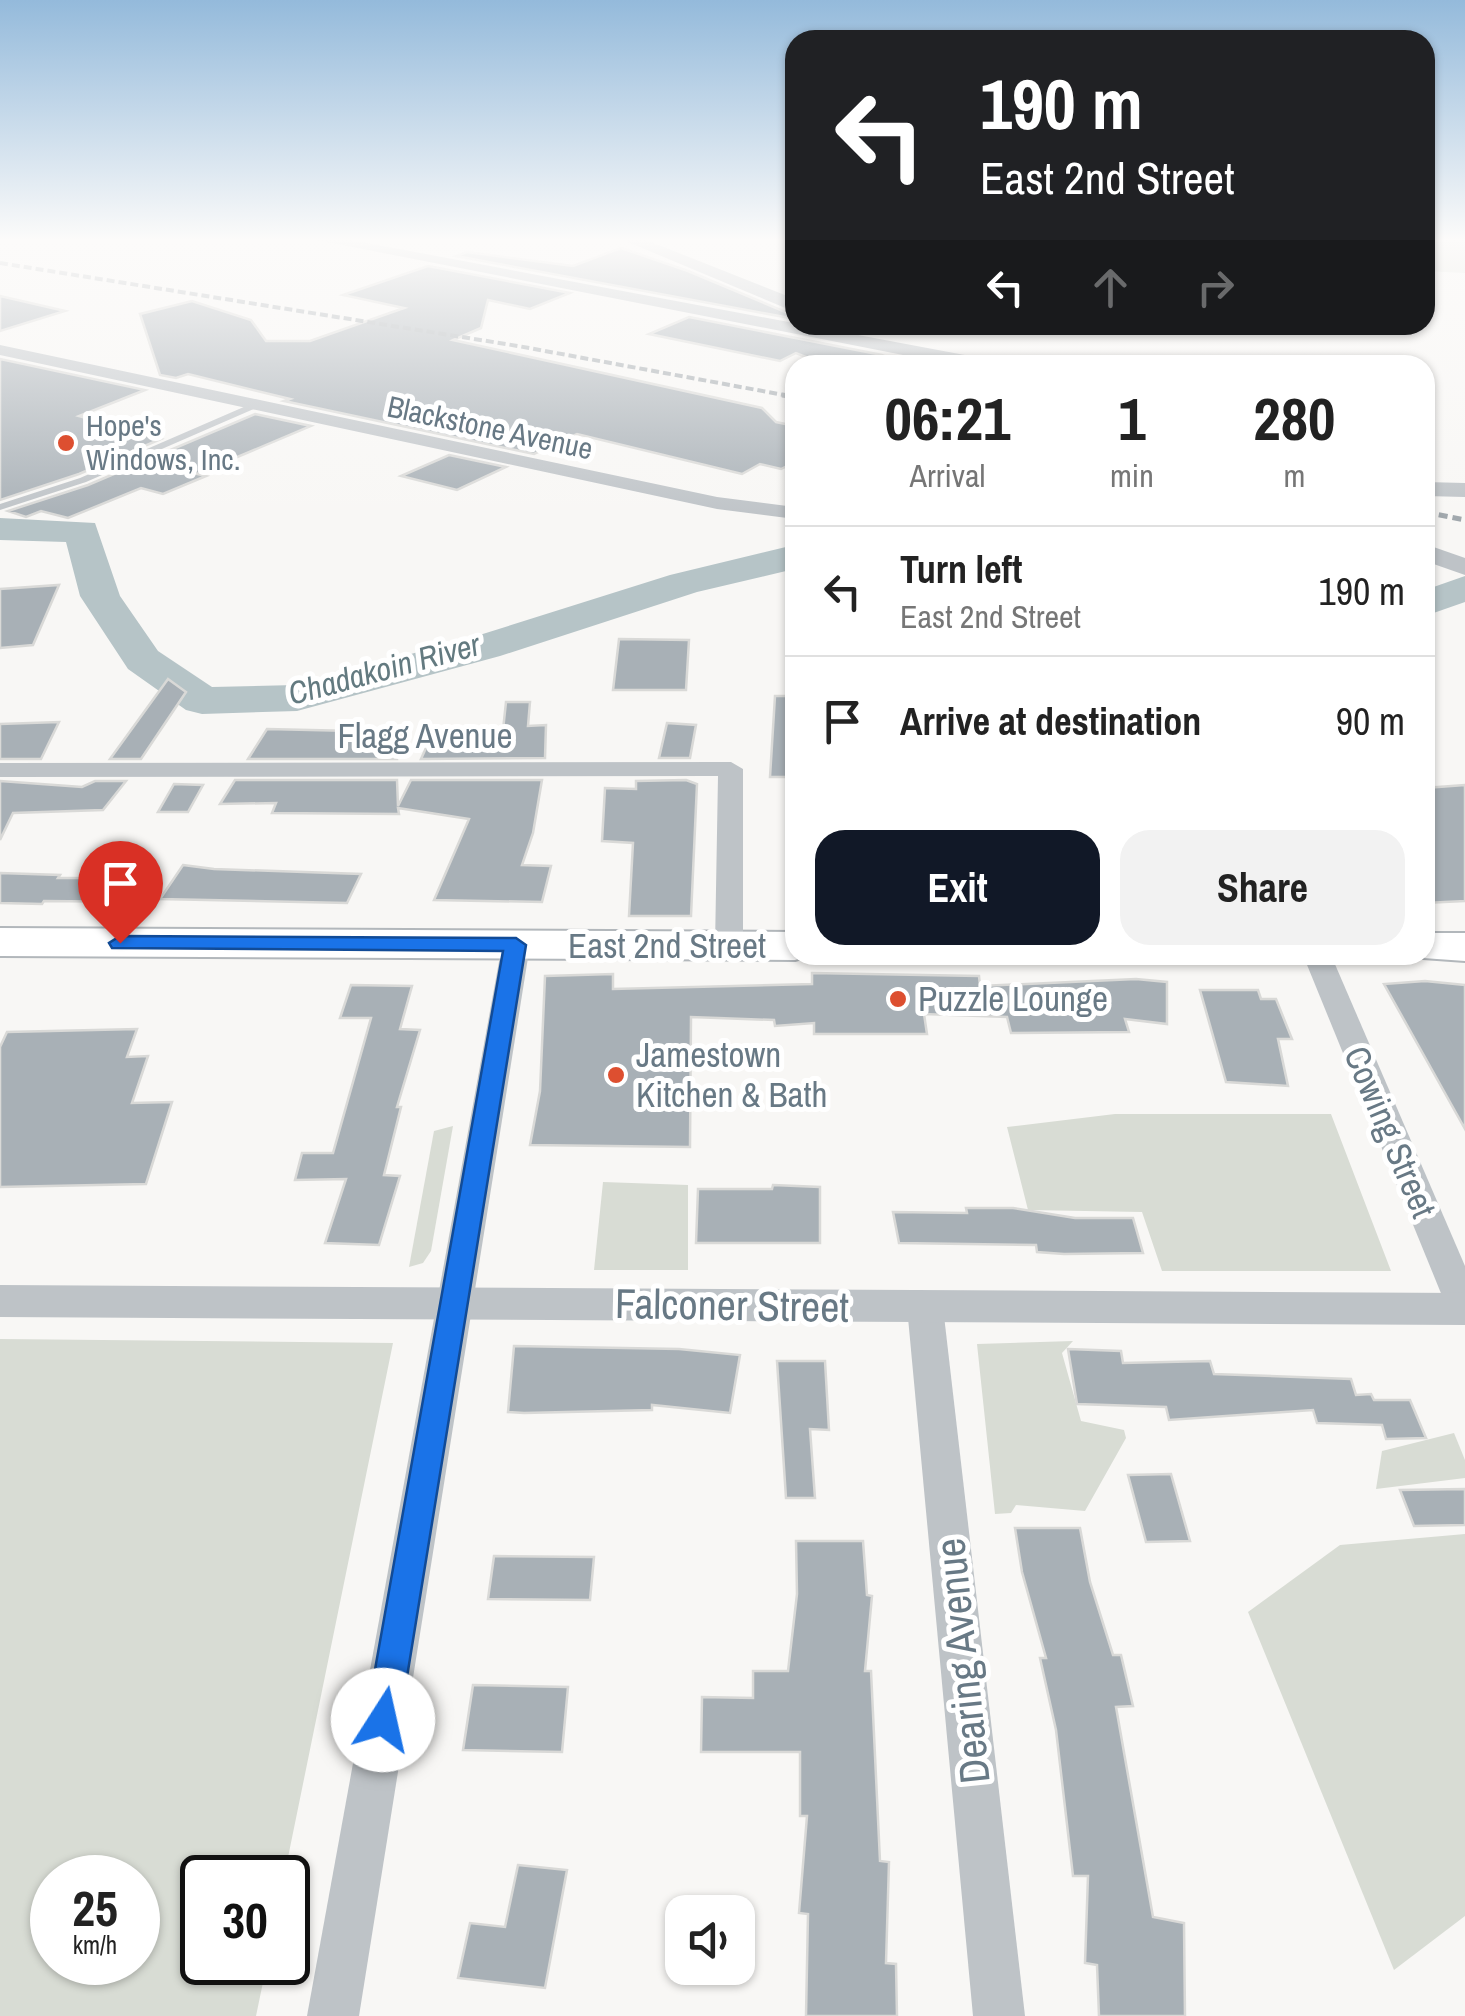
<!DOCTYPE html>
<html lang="en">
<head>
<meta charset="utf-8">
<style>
	:root { --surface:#fff; --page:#f2f2f2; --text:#222; --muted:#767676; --line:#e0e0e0; --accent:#111827 }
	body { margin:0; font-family:"Archivo Narrow",sans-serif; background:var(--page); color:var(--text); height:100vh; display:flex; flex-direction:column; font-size:38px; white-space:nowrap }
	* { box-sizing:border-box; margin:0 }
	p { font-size:32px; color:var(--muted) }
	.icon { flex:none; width:55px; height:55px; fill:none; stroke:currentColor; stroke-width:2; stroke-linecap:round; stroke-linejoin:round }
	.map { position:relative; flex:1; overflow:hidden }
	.details { position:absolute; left:785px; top:355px; width:650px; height:610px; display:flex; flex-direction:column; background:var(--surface); border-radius:30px; box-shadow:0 2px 8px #0004 }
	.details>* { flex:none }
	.hud { position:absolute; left:785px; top:30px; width:650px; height:305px; border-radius:30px; box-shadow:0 2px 8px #0004; background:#202124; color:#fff; overflow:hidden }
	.buttons { position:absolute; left:665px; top:1895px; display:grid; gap:20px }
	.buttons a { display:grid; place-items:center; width:90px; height:90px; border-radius:20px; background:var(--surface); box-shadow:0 2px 8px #0004; font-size:50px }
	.speed { position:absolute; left:30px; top:1855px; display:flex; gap:20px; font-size:50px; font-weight:700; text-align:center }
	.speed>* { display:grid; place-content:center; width:130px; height:130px; border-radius:50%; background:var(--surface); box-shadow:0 2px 8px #0004; line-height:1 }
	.speed small { font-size:25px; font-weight:400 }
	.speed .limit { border:5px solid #111; border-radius:15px; background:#fff; color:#111 }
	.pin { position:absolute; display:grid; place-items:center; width:85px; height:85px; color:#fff; margin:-102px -42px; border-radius:50% 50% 50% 0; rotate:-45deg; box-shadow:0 0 10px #0007 }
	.pin .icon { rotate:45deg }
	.me { position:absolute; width:110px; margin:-55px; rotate:10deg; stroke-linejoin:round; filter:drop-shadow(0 0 8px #0008) }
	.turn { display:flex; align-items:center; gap:35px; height:210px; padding:0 30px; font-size:45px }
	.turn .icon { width:130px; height:130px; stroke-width:2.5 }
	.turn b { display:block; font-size:70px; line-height:85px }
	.lanes { display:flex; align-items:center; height:95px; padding:0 30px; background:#0003; justify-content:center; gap:50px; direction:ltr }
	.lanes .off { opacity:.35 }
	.eta { display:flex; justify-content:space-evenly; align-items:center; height:170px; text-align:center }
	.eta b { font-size:60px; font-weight:800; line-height:70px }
	.button { display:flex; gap:20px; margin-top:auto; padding:20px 30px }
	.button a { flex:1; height:115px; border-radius:30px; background:var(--accent); color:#fff; font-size:40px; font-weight:800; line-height:115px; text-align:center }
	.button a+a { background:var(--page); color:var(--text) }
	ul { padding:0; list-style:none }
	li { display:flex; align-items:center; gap:30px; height:130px; padding:0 30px; border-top:2px solid var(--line) }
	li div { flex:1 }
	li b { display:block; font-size:38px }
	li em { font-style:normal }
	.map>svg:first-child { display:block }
	.green { fill:#d8dcd4; fill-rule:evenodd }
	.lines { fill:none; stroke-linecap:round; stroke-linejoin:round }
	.river { fill:#b6c4c7; fill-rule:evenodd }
	.building { fill:#a8b0b6; stroke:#d9d9d7; stroke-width:2.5 }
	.primary-casing { stroke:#b2b7bb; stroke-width:4 }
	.service { fill:#bec3c7; fill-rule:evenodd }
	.minor { fill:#bec3c7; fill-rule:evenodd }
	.tertiary { fill:#bec3c7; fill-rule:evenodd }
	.primary { fill:#fff; fill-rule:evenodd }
	.rail-far1 { stroke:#a0a7ac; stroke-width:4; stroke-dasharray:8 4; stroke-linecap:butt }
	.rail { stroke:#a0a7ac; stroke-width:5; stroke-dasharray:9 5; stroke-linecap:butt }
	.route { fill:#1a73e8; stroke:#114b97; stroke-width:2.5 }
	.poi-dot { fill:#dd4f30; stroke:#fff; stroke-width:4 }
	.labels { text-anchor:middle; stroke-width:10; stroke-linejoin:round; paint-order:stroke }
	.far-poi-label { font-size:30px; fill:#687985; stroke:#fff; text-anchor:start }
	.far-street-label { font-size:30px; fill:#687985; stroke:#fff }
	.far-water-label { font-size:32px; font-style:italic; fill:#637a80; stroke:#fff }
	.street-label { font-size:35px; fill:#687985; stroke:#fff }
	.poi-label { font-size:35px; fill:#687985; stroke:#fff; text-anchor:start }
	.near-street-label { font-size:42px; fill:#687985; stroke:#fff }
</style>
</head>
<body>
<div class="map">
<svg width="1465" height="2016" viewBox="0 0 1465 2016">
	<rect width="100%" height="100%" fill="#f8f7f5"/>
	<g class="green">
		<path d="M1425 240H1465V273L1425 271Z"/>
		<path d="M1115 1114H1331L1391 1271H1162L1142 1212 1028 1210 1007 1127Z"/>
		<path d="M453 1126 431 1251 423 1263 409 1267 434 1131Z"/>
		<path d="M603 1182 688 1185V1270H594Z"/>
		<path d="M0 1339 393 1343 284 1877 202 1878V1962L267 1963 256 2016H0ZM52 1878H138V1962H52Z"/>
		<path d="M1073 1341 1062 1353 1081 1421 1124 1430 1126 1438 1085 1511 1016 1505 1011 1513 995 1514 977 1344Z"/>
		<path d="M1454 1433 1465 1460V1478L1376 1489 1382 1451Z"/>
		<path d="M1465 1534V1916L1394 1970 1248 1612 1340 1545Z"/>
	</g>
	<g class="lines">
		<g class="river">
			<path d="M0 518 95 523 120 596 158 651 212 687 296 685 470 638 670 575 790 546 795 548V573L786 571 697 592 500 656 297 711 202 714 186 710 128 669 80 596 66 542 0 540Z"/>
			<path d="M1465 576V602L1425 616V590Z"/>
		</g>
	</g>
	<g class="building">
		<path d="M621 248 688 271 795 316V319L456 256 467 252 573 266Z"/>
		<path d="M428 266 570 293 530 309 488 300 481 328 453 340 762 408 776 422 795 426V462L781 469 760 464 742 474 577 434 534 454 284 401 290 399 188 374 176 378 160 375 140 314 192 301 251 320 266 341H310L404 308 343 295Z"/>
		<path d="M0 296 65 311 0 331Z"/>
		<path d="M689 317 882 355 902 365H826L796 353 780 361 649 334Z"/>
		<path d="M0 359 145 390 79 416 161 439 79 474 0 500Z"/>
		<path d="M255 414 311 426 197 474 206 476 163 494 141 488 68 518 41 511 26 517 8 511 88 485Z"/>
		<path d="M449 455 506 467 457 490 401 476Z"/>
		<path d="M59 585 33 645 0 648V589Z"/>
		<path d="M619 639 689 640 686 690H613Z"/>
		<path d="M168 679 186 692 141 759H110Z"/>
		<path d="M775 696H795V777H770Z"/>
		<path d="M506 702H530L528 726 546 725 545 758 421 759 435 728 503 730Z"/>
		<path d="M59 722 41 759H0V724Z"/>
		<path d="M667 723 696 725 690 758H659Z"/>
		<path d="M267 729 396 732 397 759H248Z"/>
		<path d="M235 780H397L398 806 411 780H542L533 833 522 865 551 866 542 902 434 900 469 819 398 808 399 814 272 813 276 803 220 804Z"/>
		<path d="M686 780 697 784 691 916H629L633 843 602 841 605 788 636 789V781Z"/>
		<path d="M0 781 82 787 95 781H126L103 810 13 813 0 840Z"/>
		<path d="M174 784 203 785 188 812H158Z"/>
		<path d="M1465 785V901L1425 903V788Z"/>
		<path d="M183 865 214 869 361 874 347 903 160 899Z"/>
		<path d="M0 873 60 875 58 878H158L146 902 44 901 42 904 0 903Z"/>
		<path d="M812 973 979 976 980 986 1136 979 1167 982V1024L1125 1019 1129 1032 1011 1033 1007 1017 924 1014 927 1034H814V1023L775 1026 774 1020 691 1017 690 1147 530 1145 540 1091 545 976 613 974V989L812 984Z"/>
		<path d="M1425 981 1465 985V1129L1384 984Z"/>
		<path d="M351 985 412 986 400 1029 420 1030 397 1107H401L384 1175 400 1176 379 1245 325 1243 346 1179 295 1180 302 1153H333L371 1018H340Z"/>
		<path d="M1200 990H1258L1261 999H1276L1292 1039H1278L1288 1086 1226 1082Z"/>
		<path d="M137 1029 127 1057 148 1056 132 1103 172 1102 146 1184 0 1187V1047L7 1032Z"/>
		<path d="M773 1185 820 1187V1243H696L698 1189H772Z"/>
		<path d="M966 1208H1013L1075 1218H1133L1143 1253 1064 1254 1037 1252 1036 1245 899 1243 893 1212 967 1213Z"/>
		<path d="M514 1346 679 1349 740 1355 730 1413 652 1405V1410L524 1413 508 1412Z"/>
		<path d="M1068 1349 1121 1351 1123 1363 1210 1361 1214 1374 1351 1379 1356 1395 1371 1394 1374 1400H1410L1426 1438 1386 1439 1382 1425 1317 1423 1313 1410 1169 1420 1166 1407 1077 1404Z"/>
		<path d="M777 1361H825L829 1430 810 1429 815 1498H786Z"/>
		<path d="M1171 1474 1190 1541 1146 1542 1128 1475Z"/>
		<path d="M1465 1489V1525L1414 1526 1400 1490Z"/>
		<path d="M1015 1528H1080L1090 1582 1113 1655H1121L1133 1706 1116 1707 1153 1917 1184 1923 1185 2016H1099L1097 1965 1085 1963 1088 1876H1073L1056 1730 1040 1658H1046L1022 1572Z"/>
		<path d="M796 1541H863L867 1595 872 1596 865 1671H871L880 1861 889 1862 886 1963 896 1964 897 2016H806L808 1914 799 1913 807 1816H800V1752H701L702 1697 753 1698V1671H788L797 1594Z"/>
		<path d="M494 1556 594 1557 590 1600 488 1599Z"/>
		<path d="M473 1685 568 1687 562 1752 463 1750Z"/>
		<path d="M518 1865 567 1870 545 1988 458 1978 470 1923 505 1927Z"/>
	</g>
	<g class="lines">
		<g class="primary-casing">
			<g id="primary">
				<path d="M0 928 795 932V955H811L795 960 0 956Z"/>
				<path d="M1425 933H1465V961L1409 957 1425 955Z"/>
			</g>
		</g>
		<path class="service" d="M253 403 257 406 256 408 86 482 0 510V504L80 478Z"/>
		<g class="minor">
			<path d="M0 345 717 497 795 507V519L717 509 0 355Z"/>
			<path d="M731 762 743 769V946L729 955 715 946 718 776 0 777V763Z"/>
			<path d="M516 936 530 945 359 2016H307L502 945Z"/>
			<path d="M1303 955H1331L1465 1266V1321L1452 1317 1447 1308Z"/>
			<path d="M925 1294 938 1298 943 1307 1025 2016H973L907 1307 912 1298Z"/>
		</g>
		<g class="tertiary">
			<path d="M317 240H351L986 359 996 365H954Z"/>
			<path d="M623 240H646L795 299V312Z"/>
			<path d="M1425 482 1465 483V497L1425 496Z"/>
			<path d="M1425 544 1465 558V575L1425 561Z"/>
			<path d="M0 1285 1465 1293V1325L0 1317Z"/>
		</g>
		<use href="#primary" class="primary"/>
		<path class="rail-far1" d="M0 263 518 346 795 397"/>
		<g class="rail">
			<path d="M782 395 795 397"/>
			<path d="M1425 512 1465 520"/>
		</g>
	</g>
	<linearGradient id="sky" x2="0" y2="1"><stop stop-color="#94badb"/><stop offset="0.46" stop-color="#fcfbfa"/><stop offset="1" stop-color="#fcfbfa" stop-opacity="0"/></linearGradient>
	<rect width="1465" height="522" fill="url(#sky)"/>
	<path class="route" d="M120 936 516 938 526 945 400 1720 395 1730 383 1735 371 1730 366 1720 503 951 112 948 109 943Z"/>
	<g class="poi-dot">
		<circle cx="66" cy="443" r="10"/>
		<circle cx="898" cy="999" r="10"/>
		<circle cx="616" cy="1075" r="10"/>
	</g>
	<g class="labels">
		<g class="far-poi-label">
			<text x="86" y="436">Hope's<tspan x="86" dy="34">Windows, Inc.</tspan></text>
		</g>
		<g class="far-street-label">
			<text transform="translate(490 428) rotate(12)" y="10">Blackstone Avenue</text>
		</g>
		<g class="far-water-label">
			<text transform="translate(384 669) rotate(-15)" y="11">Chadakoin River</text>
		</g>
		<g class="street-label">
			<text x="425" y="748">Flagg Avenue</text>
			<text x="667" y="958">East 2nd Street</text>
			<text transform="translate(1390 1132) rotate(67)" y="12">Cowing Street</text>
		</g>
		<g class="poi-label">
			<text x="918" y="1011">Puzzle Lounge</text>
			<text x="636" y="1067">Jamestown<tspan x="636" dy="40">Kitchen &amp; Bath</tspan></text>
		</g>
		<g class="near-street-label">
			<text transform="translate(732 1305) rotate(1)" y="15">Falconer Street</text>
			<text transform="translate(962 1661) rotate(-96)" y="15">Dearing Avenue</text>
		</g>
	</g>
</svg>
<div class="buttons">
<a><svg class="icon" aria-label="sound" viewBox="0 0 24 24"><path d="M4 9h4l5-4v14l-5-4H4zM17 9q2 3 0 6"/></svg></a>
</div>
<div class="speed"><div>25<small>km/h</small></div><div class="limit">30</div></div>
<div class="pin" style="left:120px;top:943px;background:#d93025"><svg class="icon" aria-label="arrive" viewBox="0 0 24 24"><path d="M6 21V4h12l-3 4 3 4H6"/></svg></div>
<svg class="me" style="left:383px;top:1720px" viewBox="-20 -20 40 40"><circle r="19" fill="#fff"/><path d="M0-13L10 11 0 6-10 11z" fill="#1a73e8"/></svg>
<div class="hud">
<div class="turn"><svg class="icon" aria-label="left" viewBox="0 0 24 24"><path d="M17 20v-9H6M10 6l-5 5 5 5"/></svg><div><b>190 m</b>East 2nd Street</div></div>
<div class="lanes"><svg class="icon" aria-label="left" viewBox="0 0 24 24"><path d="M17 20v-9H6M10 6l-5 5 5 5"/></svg><svg class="icon off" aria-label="ahead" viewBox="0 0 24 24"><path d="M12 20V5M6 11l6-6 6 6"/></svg><svg class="icon off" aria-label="right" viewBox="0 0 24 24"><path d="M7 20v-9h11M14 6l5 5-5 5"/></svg></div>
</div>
<section class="details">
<div class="eta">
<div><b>06:21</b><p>Arrival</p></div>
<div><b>1</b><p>min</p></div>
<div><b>280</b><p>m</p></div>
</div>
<ul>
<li><svg class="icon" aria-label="left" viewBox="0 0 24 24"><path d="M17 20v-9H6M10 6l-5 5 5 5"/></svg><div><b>Turn left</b><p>East 2nd Street</p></div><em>190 m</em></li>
<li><svg class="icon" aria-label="arrive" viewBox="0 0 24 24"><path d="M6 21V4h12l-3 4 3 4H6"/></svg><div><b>Arrive at destination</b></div><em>90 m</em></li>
</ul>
<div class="button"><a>Exit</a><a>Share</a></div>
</section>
</div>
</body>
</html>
